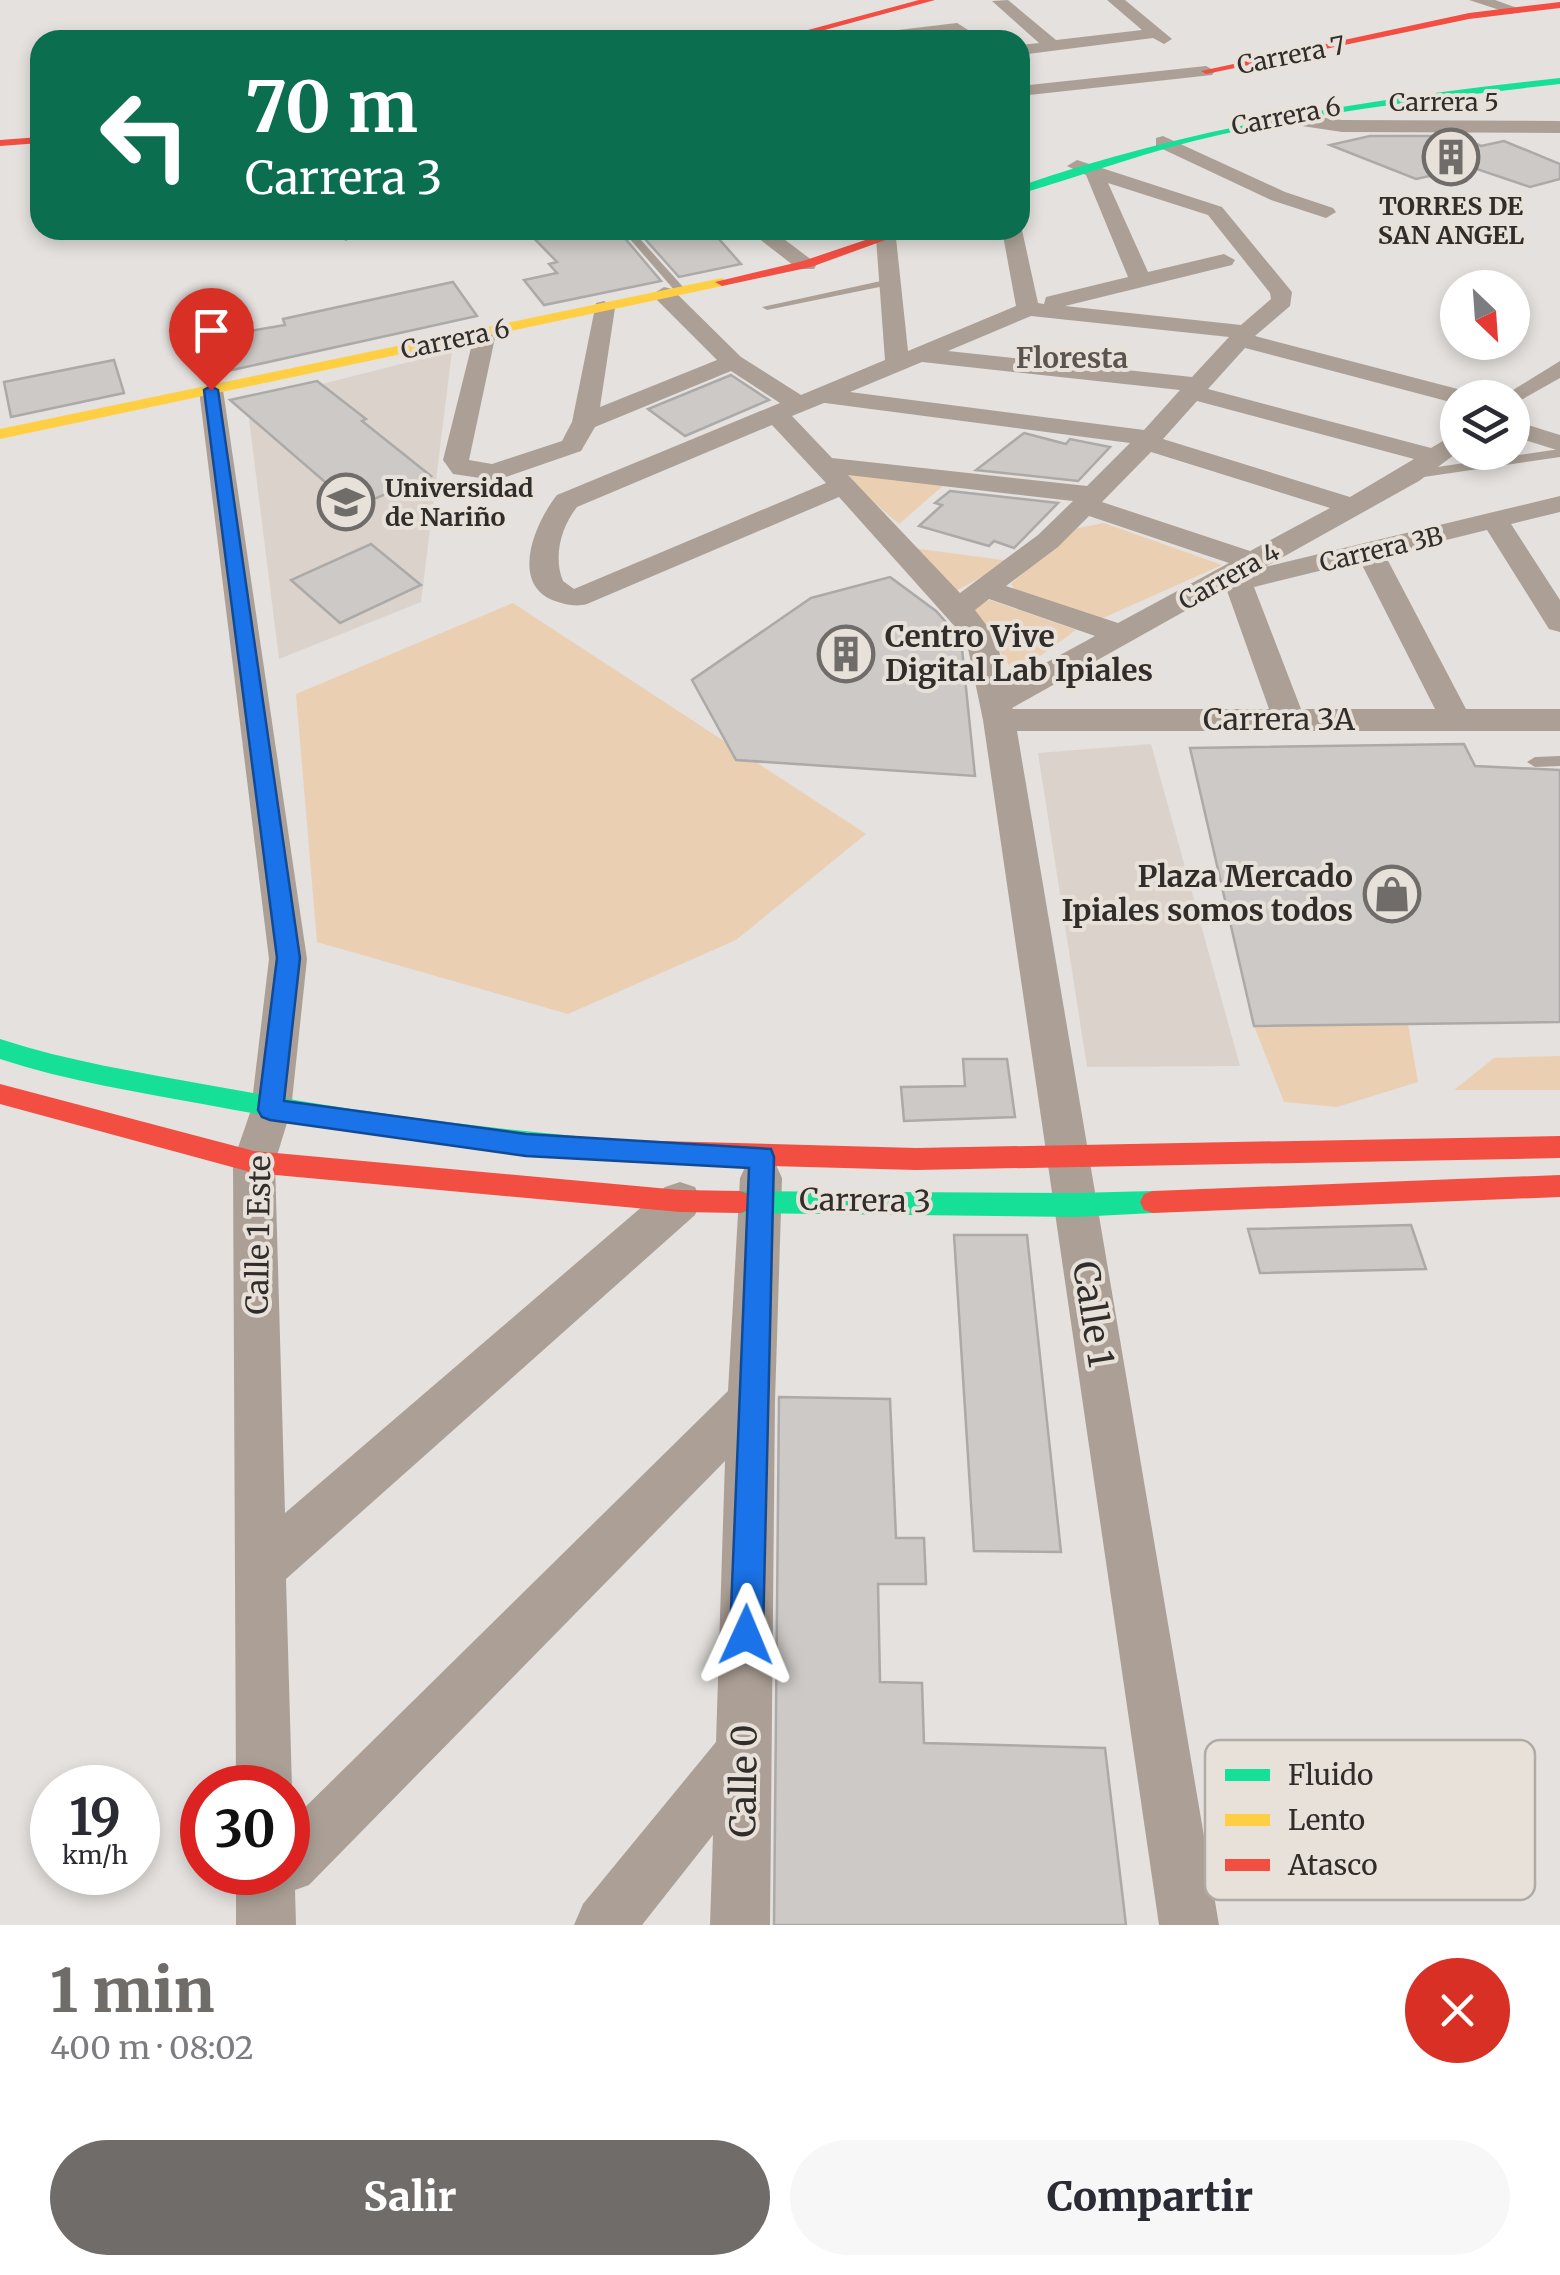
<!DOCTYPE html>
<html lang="es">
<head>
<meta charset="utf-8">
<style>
	:root { --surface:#fff; --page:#f7f7f7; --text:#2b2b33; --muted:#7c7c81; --accent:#6f6c6a }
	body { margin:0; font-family:Merriweather,serif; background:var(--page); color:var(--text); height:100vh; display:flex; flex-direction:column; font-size:38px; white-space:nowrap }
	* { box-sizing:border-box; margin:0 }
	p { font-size:32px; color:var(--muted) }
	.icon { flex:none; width:55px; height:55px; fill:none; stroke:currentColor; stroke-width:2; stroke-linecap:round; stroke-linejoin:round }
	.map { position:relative; height:1925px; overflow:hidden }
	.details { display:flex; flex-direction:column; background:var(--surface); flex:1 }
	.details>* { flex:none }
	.hud { position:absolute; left:30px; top:30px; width:1000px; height:210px; border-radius:30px; box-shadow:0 5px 15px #0003; background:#0b6e4f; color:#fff; overflow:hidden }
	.needle { width:65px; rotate:155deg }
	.controls { position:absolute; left:1440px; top:270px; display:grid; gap:20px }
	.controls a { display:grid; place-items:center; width:90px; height:90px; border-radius:50%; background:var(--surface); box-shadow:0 5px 15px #0003; font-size:50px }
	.speed { position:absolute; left:30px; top:1765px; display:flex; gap:20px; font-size:50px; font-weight:700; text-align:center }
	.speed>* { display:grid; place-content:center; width:130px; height:130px; border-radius:50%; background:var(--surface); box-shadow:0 5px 15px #0003; line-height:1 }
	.speed small { font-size:25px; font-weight:400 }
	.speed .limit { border:15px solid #d22; background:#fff; color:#111 }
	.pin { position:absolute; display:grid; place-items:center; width:85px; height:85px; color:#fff; margin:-102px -42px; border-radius:50% 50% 50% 0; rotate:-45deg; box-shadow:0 0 10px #0007 }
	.pin .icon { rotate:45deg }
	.me { position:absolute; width:110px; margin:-55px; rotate:1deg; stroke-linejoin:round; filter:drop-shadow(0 0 8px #0008) }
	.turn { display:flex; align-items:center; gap:35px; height:210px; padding:0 50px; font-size:45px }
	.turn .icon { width:130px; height:130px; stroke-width:2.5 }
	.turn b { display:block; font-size:70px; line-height:85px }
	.round { display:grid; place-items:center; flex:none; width:105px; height:105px; border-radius:52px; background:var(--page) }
	.overview { display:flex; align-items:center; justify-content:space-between; height:170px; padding:0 50px }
	h1 { font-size:60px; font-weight:800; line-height:75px; color:var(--accent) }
	.action { display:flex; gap:20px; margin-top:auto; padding:20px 50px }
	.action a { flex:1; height:115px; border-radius:60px; background:var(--accent); color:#fff; font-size:40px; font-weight:800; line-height:115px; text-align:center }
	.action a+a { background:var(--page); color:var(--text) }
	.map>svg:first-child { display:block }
	.built { fill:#dbd3cb }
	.green { fill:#ebcfb2 }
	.building { fill:#ccc9c6; stroke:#acaaa8; stroke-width:2.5 }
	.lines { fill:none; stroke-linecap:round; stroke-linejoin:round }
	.lane { fill:#aca096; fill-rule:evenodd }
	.street { fill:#aca096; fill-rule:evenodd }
	.fast { fill:#16e098; fill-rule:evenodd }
	.slow { fill:#ffcf43; fill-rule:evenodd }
	.jam { fill:#f24e42; fill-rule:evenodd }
	.route { fill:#1a73e8; stroke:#114b97; stroke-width:2.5 }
	.labels { text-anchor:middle; stroke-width:8; stroke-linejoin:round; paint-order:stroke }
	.far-street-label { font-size:25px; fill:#302d2b; stroke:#e8e1da }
	.far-poi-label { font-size:25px; font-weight:bold; fill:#302d2b; stroke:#e8e1da }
	.far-neighbourhood-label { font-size:28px; font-weight:bold; fill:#5a554f; stroke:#e8e1da }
	.poi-label { font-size:30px; font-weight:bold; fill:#302d2b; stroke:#e8e1da; text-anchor:start }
	.street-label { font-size:30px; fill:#302d2b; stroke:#e8e1da }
	.near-street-label { font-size:35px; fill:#302d2b; stroke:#e8e1da }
	.key { fill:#e8e1da; stroke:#b1aba6; stroke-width:2.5 }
	.key-label { font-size:28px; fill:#302d2b }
</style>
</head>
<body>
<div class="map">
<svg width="1560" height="1925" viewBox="0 0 1560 1925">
	<rect width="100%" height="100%" fill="#e4e1de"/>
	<g class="built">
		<path d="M452 351 421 602 279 659 247 403Z"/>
		<path d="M1151 744 1240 1066 1087 1067 1038 753Z"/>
	</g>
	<g class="green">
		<path d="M838 471 945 484 899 524Z"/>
		<path d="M1104 523 1222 565 1094 622 1018 595 1011 584 1074 529Z"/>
		<path d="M912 548 1010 561 956 591Z"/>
		<path d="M990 600 1076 630 1015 674 968 605Z"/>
		<path d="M513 603 866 834 736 940 568 1014 317 942 296 694Z"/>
		<path d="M1408 1024 1418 1082 1337 1107 1284 1102 1254 1026Z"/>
		<path d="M1560 1056V1090H1454L1494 1058Z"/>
	</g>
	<g class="building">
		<path d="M1370 136H1460L1481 146 1504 141 1560 164V179L1530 187 1471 167 1416 179 1330 145Z"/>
		<path d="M526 230H618L661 281 544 305 524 280 557 273 549 264 557 262Z"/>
		<path d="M637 230H711L741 264 679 277Z"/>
		<path d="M453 282 477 316 200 377 189 355 223 347 221 336 285 325 283 319Z"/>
		<path d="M114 360 124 393 11 417 4 382Z"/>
		<path d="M731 375 769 400 685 436 648 409Z"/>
		<path d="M317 381 366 419 362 421 431 476 354 507 230 400Z"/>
		<path d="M1024 433 1066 444 1070 439 1110 447 1078 481 976 470Z"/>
		<path d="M950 491 1058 503 1014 548 994 541 989 546 919 526 942 505 935 503Z"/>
		<path d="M371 544 421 585 340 623 291 580Z"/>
		<path d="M890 577 936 611 961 639 975 776 736 760 692 680 811 598Z"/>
		<path d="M1464 744 1475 766 1560 770V1022L1254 1026 1190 748Z"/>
		<path d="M963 1059H1007L1015 1117 904 1121 901 1087 965 1086Z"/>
		<path d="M1411 1225 1426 1269 1260 1273 1248 1229Z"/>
		<path d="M954 1235H1027L1061 1552 974 1551Z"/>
		<path d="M779 1397 890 1399 896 1538H924L926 1584H878L880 1682 922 1683 924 1743 1105 1748 1126 1925H774Z"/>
	</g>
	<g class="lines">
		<g class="lane">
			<path d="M622 230H632L684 288V292H676Z"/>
			<path d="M890 279 894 280V284L767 310 762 307Z"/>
			<path d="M1560 449V457L1410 479 1404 475 1410 471Z"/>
			<path d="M1560 756V766L1535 767 1527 762 1535 757Z"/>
		</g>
		<g class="street">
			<path d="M1008 0 1056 40 1142 30 1107 0H1125L1172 39 1164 44 1153 38 1020 55V45L1039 43 992 1Z"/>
			<path d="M1469 0H1495L1520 9 1512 14Z"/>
			<path d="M957 23 984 40H965L954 33 897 40H848L856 35Z"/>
			<path d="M1206 66 1215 71 1212 75 1020 96V86Z"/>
			<path d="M1268 111 1342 120 1560 121V133L1342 132 1262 120V112Z"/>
			<path d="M1163 136 1285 192 1333 208 1336 212 1326 218 1271 200 1156 146V138Z"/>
			<path d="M1077 160 1222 207 1292 292 1290 306 1255 336 1473 393 1476 398H1458V404L1245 348 1208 389 1431 448 1458 432V452L1419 481 1265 567 1560 496V512L1511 524 1560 600V632L1549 629 1487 530 1385 555 1466 709H1560V731H1017L1219 1925H1159L983 720 966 639 839 497 587 604C576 607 566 605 555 601 508 584 536 521 557 495L780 403 731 371 595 427 581 451 503 478 494 480 453 474 443 460 476 328 484 326 496 333 469 460 492 464 562 441 572 422 596 303 604 301 615 308 600 407 717 360 656 299 653 294 664 287 672 289 741 357 801 395 885 360 876 238 886 232 896 238 908 351 1016 306 1002 230H1020V227L1022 230 1038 303 1044 304 1046 297 1128 277 1086 175 1067 166ZM1108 183 1208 215 1270 293 1271 299 1241 325 1065 306 1232 265 1235 260 1224 254 1148 272ZM1031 316 1229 337 1192 377 948 351ZM922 362 1180 390 1144 430 850 392ZM1197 401 1414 459 1350 497 1163 439ZM824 403H825L1130 443 1087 486 832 458 792 416ZM772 425 826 483 574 589 563 581C553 557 561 527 577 507ZM1151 452 1330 508 1250 551 1102 502ZM848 475 1073 501 1038 535 960 593ZM1089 516 1229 563 1118 623 1006 586 1058 547ZM1360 561 1435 709H1301L1254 587ZM1226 588 1269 709H1013L1012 708ZM989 599 1095 636 1007 684 996 638 975 610Z"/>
			<path d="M339 230H361L346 241 336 235Z"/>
			<path d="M748 230H772L817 264 814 269H798Z"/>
			<path d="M1560 361V378L1512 405V398H1500Z"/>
			<path d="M211 383 223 390 307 959 291 1110 275 1162 285 1513 665 1187 680 1182 695 1187 701 1201 695 1215 286 1579 292 1788 288 1799V1788H236L233 1162 251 1110 269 959 199 390Z"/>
			<path d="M1512 420 1560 435V451L1512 436Z"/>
			<path d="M761 1159 776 1165 782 1178 775 1401 770 1925H710L713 1835 642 1925H574L583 1904 716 1742 725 1461 309 1885 295 1890 296 1925H236V1872H288V1824L728 1391 740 1178 746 1165Z"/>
		</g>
		<g class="fast">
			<path d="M1560 78V84C1446 97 1331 110 1219 135 1151 150 1087 174 1020 194V186C1196 125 1376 98 1560 78Z"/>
			<path d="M0 1039C67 1061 138 1072 208 1085 345 1110 483 1129 622 1140L631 1143 635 1151 631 1159 622 1162C483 1151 345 1131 208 1105 138 1092 67 1081 0 1059Z"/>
			<path d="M740 1191 1076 1193 1153 1191 1162 1194 1166 1202 1162 1210 1153 1213 1076 1217 740 1213 731 1210 727 1202 731 1194Z"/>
		</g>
		<path class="slow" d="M722 278 729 282 727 285 0 439V429Z"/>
		<g class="jam">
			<path d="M919 0H935L788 40H771Z"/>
			<path d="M1560 2V8L1469 19 1206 74 1201 71 1469 13Z"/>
			<path d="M40 137V143L0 146V140Z"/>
			<path d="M895 230H913L811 267 722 286 715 282 803 261Z"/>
			<path d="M0 1084 254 1151 680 1190 740 1191 749 1194 753 1202 749 1210 740 1213 680 1212 254 1173 0 1104Z"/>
			<path d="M1560 1136V1158L916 1170 622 1162 613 1159 609 1151 613 1143 622 1140 916 1148Z"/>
			<path d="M1560 1175V1197L1153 1213 1144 1210 1140 1202 1144 1194 1153 1191Z"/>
		</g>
	</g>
	<path class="route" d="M211 386 218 390 300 958 284 1101 526 1134 771 1149 774 1157 763 1635 758 1647 746 1651 735 1647 730 1635 749 1168 526 1156 270 1120 262 1117 258 1110 277 958 204 390Z"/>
	<defs>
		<g id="building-ring" transform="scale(2.875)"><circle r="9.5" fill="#e8e1da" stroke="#6f6c6a" stroke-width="1.5"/><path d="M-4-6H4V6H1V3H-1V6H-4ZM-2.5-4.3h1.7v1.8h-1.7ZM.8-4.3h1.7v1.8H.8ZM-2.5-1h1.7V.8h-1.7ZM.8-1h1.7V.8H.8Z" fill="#6f6c6a"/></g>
		<g id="university-ring" transform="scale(2.875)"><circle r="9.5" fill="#e8e1da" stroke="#6f6c6a" stroke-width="1.5"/><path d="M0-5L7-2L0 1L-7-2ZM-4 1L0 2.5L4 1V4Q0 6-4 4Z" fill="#6f6c6a"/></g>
		<g id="shop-ring" transform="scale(2.875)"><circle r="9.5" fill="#e8e1da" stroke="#6f6c6a" stroke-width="1.5"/><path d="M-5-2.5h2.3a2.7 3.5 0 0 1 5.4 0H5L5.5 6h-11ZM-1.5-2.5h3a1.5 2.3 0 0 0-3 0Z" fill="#6f6c6a"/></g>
	</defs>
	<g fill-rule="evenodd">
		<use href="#building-ring" x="1451" y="157"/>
		<use href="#university-ring" x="346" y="502"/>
		<use href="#building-ring" x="846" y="654"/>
		<use href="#shop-ring" x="1392" y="894"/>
	</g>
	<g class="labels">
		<g class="far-street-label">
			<text transform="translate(1291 55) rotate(-11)" y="9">Carrera 7</text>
			<text x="1444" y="111">Carrera 5</text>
			<text transform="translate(1286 116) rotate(-11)" y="9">Carrera 6</text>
			<text transform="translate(455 339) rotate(-12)" y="9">Carrera 6</text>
			<text transform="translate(1381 549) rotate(-13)" y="9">Carrera 3B</text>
			<text transform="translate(1229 576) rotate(-29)" y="9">Carrera 4</text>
		</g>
		<g class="far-poi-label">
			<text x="1451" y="215">TORRES DE<tspan x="1451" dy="29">SAN ANGEL</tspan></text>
			<text x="385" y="497" text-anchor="start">Universidad<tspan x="385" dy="29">de Nariño</tspan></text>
		</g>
		<g class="far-neighbourhood-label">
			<text x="1072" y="368">Floresta</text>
		</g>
		<g class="poi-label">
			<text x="885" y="647">Centro Vive<tspan x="885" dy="34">Digital Lab Ipiales</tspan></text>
			<text x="1353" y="887" text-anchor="end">Plaza Mercado<tspan x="1353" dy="34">Ipiales somos todos</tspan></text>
		</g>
		<g class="street-label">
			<text x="1279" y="730">Carrera 3A</text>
			<text transform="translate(865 1201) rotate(1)" y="10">Carrera 3</text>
			<text transform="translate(259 1235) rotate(-89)" y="10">Calle 1 Este</text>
		</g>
		<g class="near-street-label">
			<text transform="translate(1093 1314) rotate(81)" y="12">Calle 1</text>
			<text transform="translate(744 1781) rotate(-89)" y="12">Calle 0</text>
		</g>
	</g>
	<rect x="1205" y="1740" width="330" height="160" rx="15" class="key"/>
	<rect x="1225" y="1769" width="45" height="12" fill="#16e098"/>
	<rect x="1225" y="1814" width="45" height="12" fill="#ffcf43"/>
	<rect x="1225" y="1859" width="45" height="12" fill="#f24e42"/>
	<g class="key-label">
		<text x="1288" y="1785">Fluido</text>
		<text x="1288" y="1830">Lento</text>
		<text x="1288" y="1875">Atasco</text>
	</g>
</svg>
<div class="controls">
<a><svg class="needle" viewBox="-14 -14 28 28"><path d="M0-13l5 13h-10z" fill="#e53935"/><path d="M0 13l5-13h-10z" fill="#7c7c81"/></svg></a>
<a><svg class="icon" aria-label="layers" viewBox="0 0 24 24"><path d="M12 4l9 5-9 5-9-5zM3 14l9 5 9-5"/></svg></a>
</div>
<div class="speed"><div>19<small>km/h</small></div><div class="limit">30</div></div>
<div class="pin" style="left:211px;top:390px;background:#d93025"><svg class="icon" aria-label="arrive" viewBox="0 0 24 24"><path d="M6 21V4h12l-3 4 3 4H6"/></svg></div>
<svg class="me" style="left:746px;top:1635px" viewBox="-20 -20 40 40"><path d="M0-17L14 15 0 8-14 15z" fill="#1a73e8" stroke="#fff" stroke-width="4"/></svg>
<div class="hud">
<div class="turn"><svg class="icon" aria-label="left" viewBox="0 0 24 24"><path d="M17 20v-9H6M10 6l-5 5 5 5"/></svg><div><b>70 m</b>Carrera 3</div></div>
</div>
</div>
<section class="details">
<div class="overview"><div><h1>1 min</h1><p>400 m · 08:02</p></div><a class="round" style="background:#d93025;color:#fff"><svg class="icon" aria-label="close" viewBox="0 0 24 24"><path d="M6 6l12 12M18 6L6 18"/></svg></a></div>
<div class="action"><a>Salir</a><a>Compartir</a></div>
</section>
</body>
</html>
